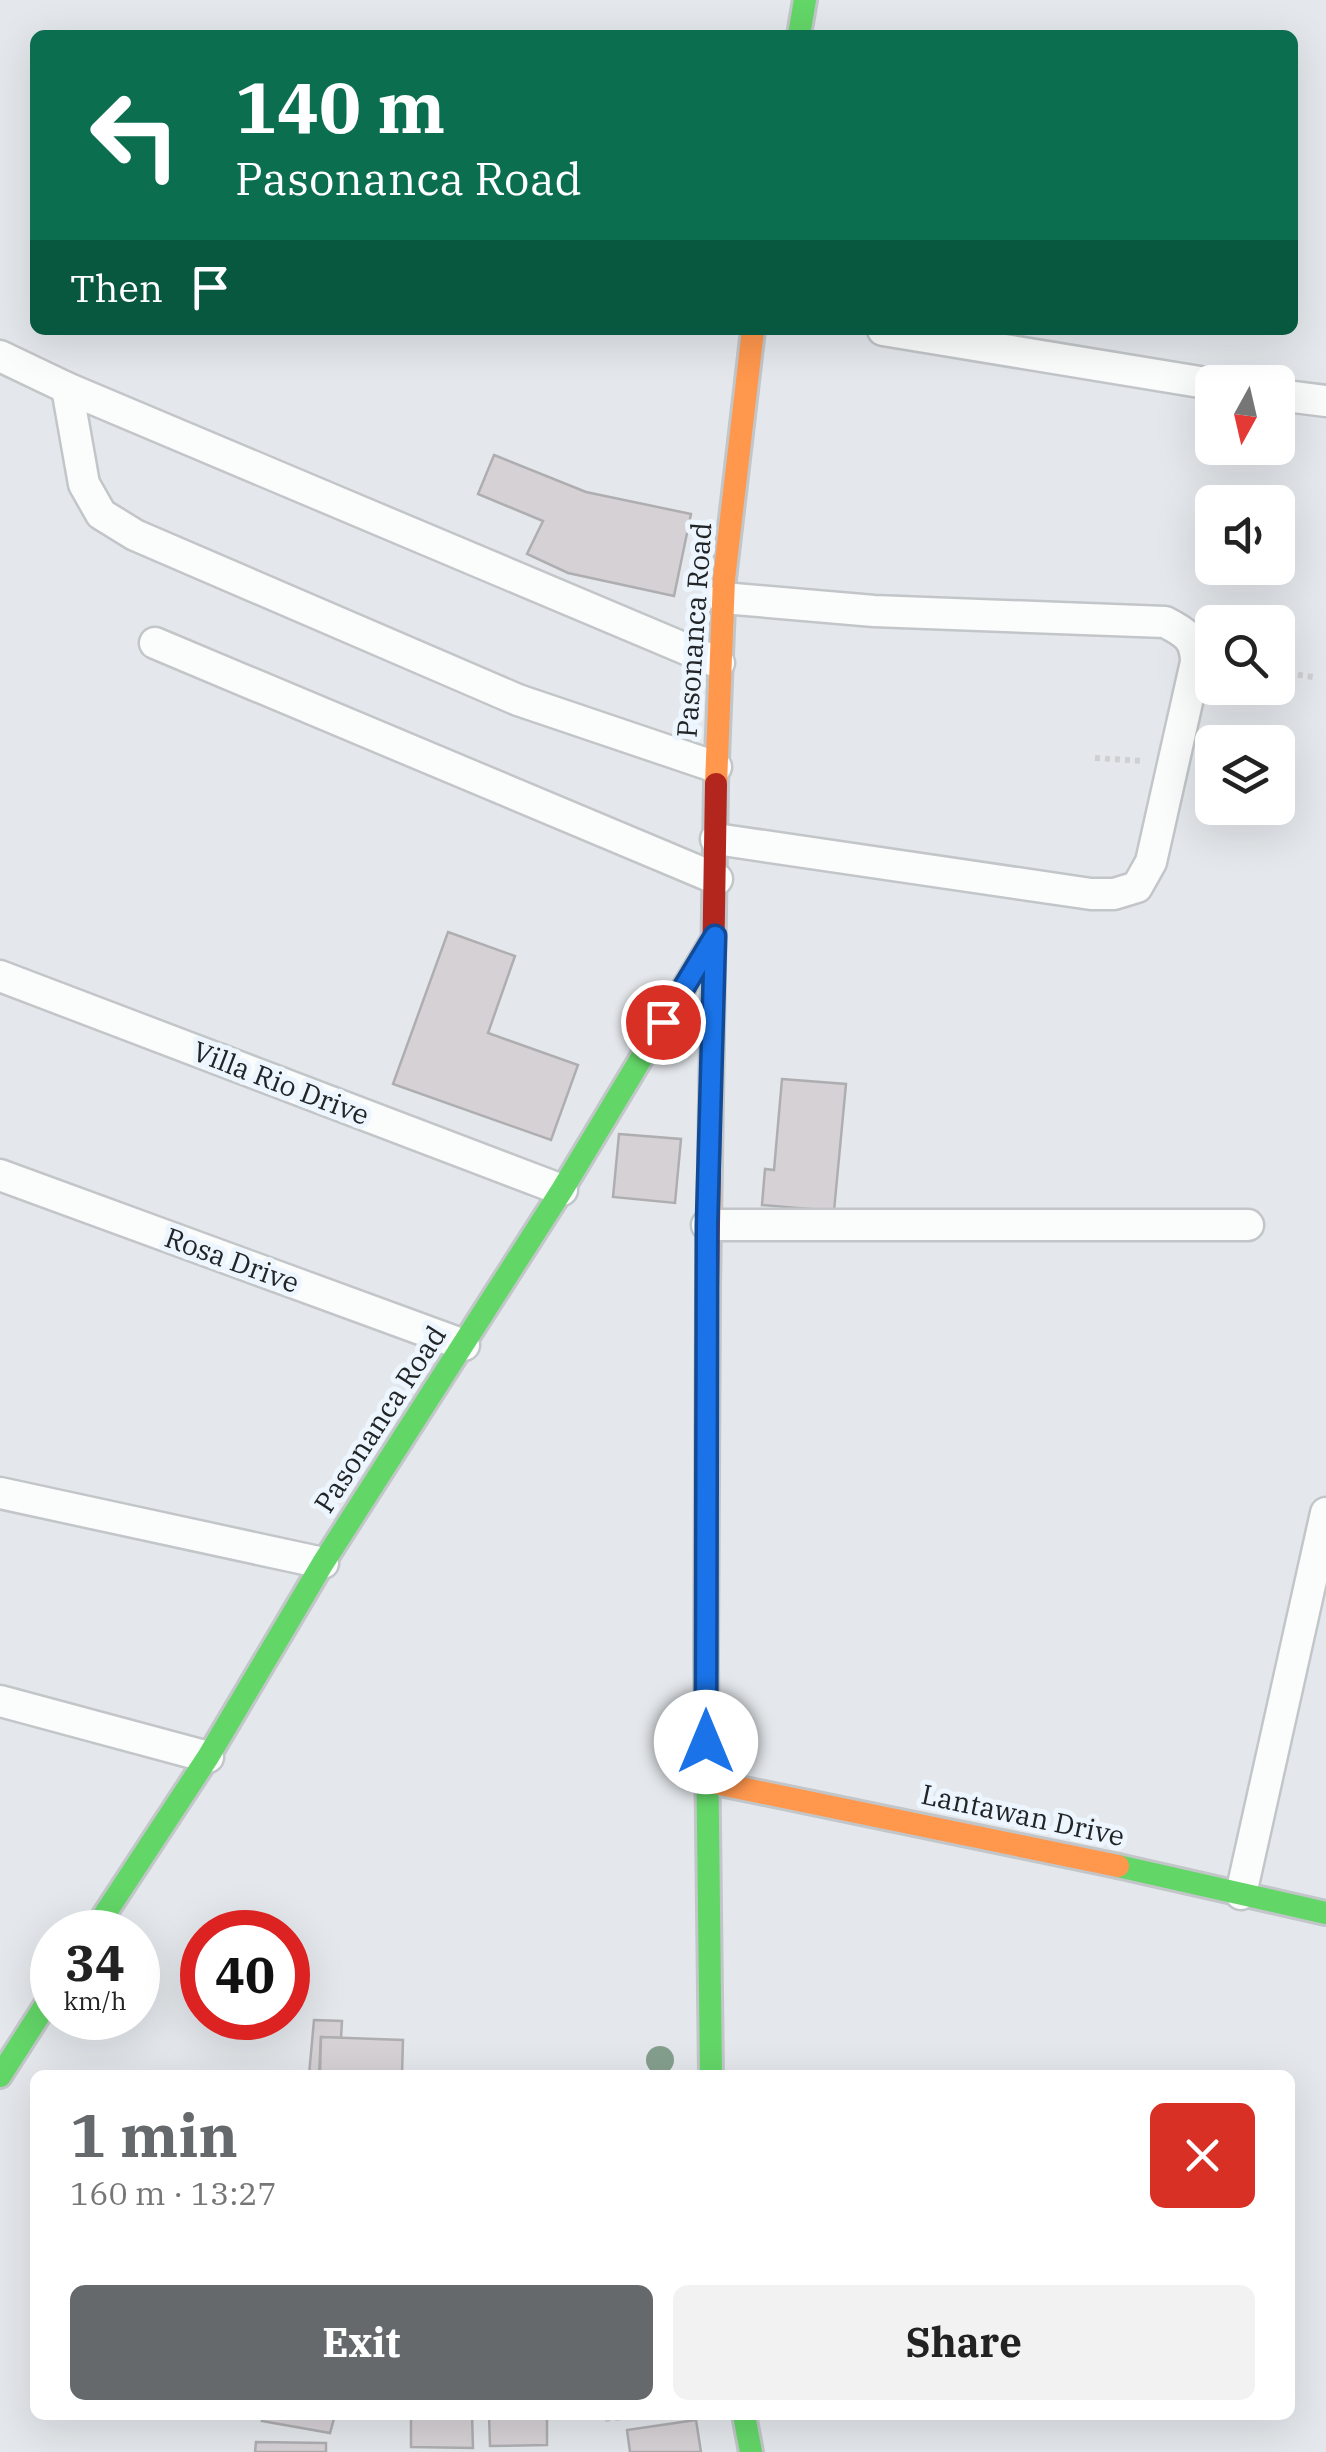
<!DOCTYPE html>
<html lang="en">
<head>
<meta charset="utf-8">
<style>
	:root { --surface:#fff; --page:#f2f2f2; --text:#222; --muted:#767676; --accent:#65696c }
	body { margin:0; font-family:"IBM Plex Serif",serif; background:var(--page); color:var(--text); height:100vh; display:flex; flex-direction:column; font-size:38px; white-space:nowrap }
	* { box-sizing:border-box; margin:0 }
	p { font-size:32px; color:var(--muted) }
	.icon { flex:none; width:55px; height:55px; fill:none; stroke:currentColor; stroke-width:2; stroke-linecap:round; stroke-linejoin:round }
	.map { position:relative; flex:1; overflow:hidden }
	.side { position:absolute; left:30px; top:2070px; width:1265px; height:350px; display:flex; flex-direction:column; background:var(--surface); border-radius:15px; box-shadow:0 10px 40px #0002 }
	.side>* { flex:none }
	.hud { position:absolute; left:30px; top:30px; width:1268px; height:305px; border-radius:15px; box-shadow:0 10px 40px #0002; background:#0b6e4f; color:#fff; overflow:hidden }
	.needle { width:65px; rotate:188deg }
	.controls { position:absolute; left:1195px; top:365px; display:grid; gap:20px }
	.controls a { display:grid; place-items:center; width:100px; height:100px; border-radius:15px; background:var(--surface); box-shadow:0 10px 40px #0002; font-size:50px }
	.speed { position:absolute; left:30px; top:1910px; display:flex; gap:20px; font-size:50px; font-weight:700; text-align:center }
	.speed>* { display:grid; place-content:center; width:130px; height:130px; border-radius:50%; background:var(--surface); box-shadow:0 10px 40px #0002; line-height:1 }
	.speed small { font-size:25px; font-weight:400 }
	.speed .limit { border:15px solid #d22; background:#fff; color:#111 }
	.pin { position:absolute; display:grid; place-items:center; width:85px; height:85px; color:#fff; margin:-42px; border:5px solid #fff; border-radius:50%; box-shadow:0 2px 10px #0007 }
	.me { position:absolute; width:110px; margin:-55px; rotate:0deg; stroke-linejoin:round; filter:drop-shadow(0 0 8px #0008) }
	.turn { display:flex; align-items:center; gap:35px; height:210px; padding:0 40px; font-size:45px }
	.turn .icon { width:130px; height:130px; stroke-width:2.5 }
	.turn b { display:block; font-size:70px; line-height:85px }
	.then { display:flex; align-items:center; height:95px; padding:0 40px; background:#0003; gap:20px; font-size:38px }
	.round { display:grid; place-items:center; flex:none; width:105px; height:105px; border-radius:15px; background:var(--page) }
	.summary { display:flex; align-items:center; justify-content:space-between; height:170px; padding:0 40px }
	h1 { font-size:60px; font-weight:700; line-height:75px; color:var(--accent) }
	.cta { display:flex; gap:20px; margin-top:auto; padding:20px 40px }
	.cta a { flex:1; height:115px; border-radius:15px; background:var(--accent); color:#fff; font-size:40px; font-weight:700; line-height:115px; text-align:center }
	.cta a+a { background:var(--page); color:var(--text) }
	.map>svg:first-child { display:block }
	.building { fill:#d6d1d5; stroke:#aeaeb0; stroke-width:2.5 }
	.lines { fill:none; stroke-linecap:round; stroke-linejoin:round }
	.street-casing { stroke:#c2c6c9; stroke-width:35 }
	.fast-casing { stroke:#c2c6c9; stroke-width:28 }
	.slow-casing { stroke:#c2c6c9; stroke-width:28 }
	.jam-casing { stroke:#c2c6c9; stroke-width:28 }
	.path { stroke:#cfd0d2; stroke-width:6; stroke-dasharray:5 5; stroke-linecap:butt }
	.street { stroke:#fbfcfc; stroke-width:30 }
	.fast { stroke:#63d668; stroke-width:22 }
	.slow { stroke:#ff974d; stroke-width:22 }
	.jam { stroke:#b3261e; stroke-width:22 }
	.tree { fill:#859f8e }
	.route-casing { stroke:#114b97; stroke-width:25 }
	.route { stroke:#1a73e8; stroke-width:18 }
	.labels { text-anchor:middle; stroke-width:10; stroke-linejoin:round; paint-order:stroke }
	.street-label { font-size:28px; fill:#212527; stroke:#edf6fe }
</style>
</head>
<body>
<div class="map">
<svg width="1326" height="2452" viewBox="0 0 1326 2452">
	<rect width="100%" height="100%" fill="#e4e8ec"/>
	<g class="building">
		<path d="M494 455 586 492 691 514 674 596 568 573 527 554 543 521 478 494Z"/>
		<path d="M448 932 515 956 488 1033 578 1065 551 1140 393 1084Z"/>
		<path d="M782 1079 846 1084 834 1211 762 1205 765 1169 774 1170Z"/>
		<path d="M619 1134 681 1139 675 1203 613 1197Z"/>
		<path d="M314 2020 342 2021 341 2038 321 2037 319 2075H309Z"/>
		<path d="M321 2037 403 2040 402 2075H320Z"/>
		<path d="M264 2415H335L330 2433 262 2421Z"/>
		<path d="M411 2415H472L473 2448 411 2447Z"/>
		<path d="M489 2415H547V2445L490 2446Z"/>
		<path d="M696 2420 701 2452H630L627 2430Z"/>
		<path d="M256 2442 326 2443V2452H255Z"/>
	</g>
	<g class="lines">
		<g class="street-casing">
			<g id="street">
				<path d="M883 330 1212 384"/>
				<path d="M0 356 67 388 719 663"/>
				<path d="M67 388 84 484 101 514 135 535 518 700 716 767"/>
				<path d="M1278 395 1326 401"/>
				<path d="M155 643 717 879"/>
				<path d="M716 839 1091 894H1114L1137 887 1151 862 1196 662C1196 639 1185 632 1165 622L874 611 723 598"/>
				<path d="M0 976 562 1190"/>
				<path d="M0 1175 464 1345"/>
				<path d="M707 1225H1248"/>
				<path d="M0 1493 323 1563"/>
				<path d="M0 1701 208 1757"/>
				<path d="M1241 1894 1326 1513"/>
			</g>
		</g>
		<g class="fast-casing">
			<g id="fast">
				<path d="M799 35 805 0"/>
				<path d="M708 1287 706 1660 711 2075"/>
				<path d="M1118 1866 1326 1913"/>
				<path d="M93 1932 208 1757 323 1563 562 1190 713 939"/>
				<path d="M0 2076 52 1995"/>
				<path d="M744 2415 751 2452"/>
			</g>
		</g>
		<g class="slow-casing">
			<g id="slow">
				<path d="M716 784 724 579 753 330"/>
				<path d="M706 1781 1118 1866"/>
			</g>
		</g>
		<g class="jam-casing">
			<path id="jam" d="M708 1287 716 784"/>
		</g>
		<g class="path">
			<path d="M1278 672 1313 677"/>
			<path d="M1095 758 1143 761"/>
			<path d="M605 2419 649 2415"/>
		</g>
		<use href="#street" class="street"/>
		<use href="#fast" class="fast"/>
		<use href="#slow" class="slow"/>
		<use href="#jam" class="jam"/>
	</g>
	<circle class="tree" cx="660" cy="2060" r="14"/>
	<g class="lines">
		<g class="route-casing">
			<path id="route" d="M663 1022 715 936 707 1225 706 1742"/>
		</g>
		<use href="#route" class="route"/>
	</g>
	<g class="labels">
		<g class="street-label">
			<text transform="translate(694 630) rotate(-86)" y="10">Pasonanca Road</text>
			<text transform="translate(281 1083) rotate(21)" y="10">Villa Rio Drive</text>
			<text transform="translate(232 1260) rotate(20)" y="10">Rosa Drive</text>
			<text transform="translate(380 1419) rotate(-57)" y="10">Pasonanca Road</text>
			<text transform="translate(1023 1815) rotate(12)" y="10">Lantawan Drive</text>
		</g>
	</g>
</svg>
<div class="controls">
<a><svg class="needle" viewBox="-14 -14 28 28"><path d="M0-13l5 13h-10z" fill="#e53935"/><path d="M0 13l5-13h-10z" fill="#767676"/></svg></a>
<a><svg class="icon" aria-label="sound" viewBox="0 0 24 24"><path d="M4 9h4l5-4v14l-5-4H4zM17 9q2 3 0 6"/></svg></a>
<a><svg class="icon" aria-label="search" viewBox="0 0 24 24"><circle cx="10" cy="10" r="6"/><path d="M15 15l6 6"/></svg></a>
<a><svg class="icon" aria-label="layers" viewBox="0 0 24 24"><path d="M12 4l9 5-9 5-9-5zM3 14l9 5 9-5"/></svg></a>
</div>
<div class="speed"><div>34<small>km/h</small></div><div class="limit">40</div></div>
<div class="pin" style="left:663px;top:1022px;background:#d93025"><svg class="icon" aria-label="arrive" viewBox="0 0 24 24"><path d="M6 21V4h12l-3 4 3 4H6"/></svg></div>
<svg class="me" style="left:706px;top:1742px" viewBox="-20 -20 40 40"><circle r="19" fill="#fff"/><path d="M0-13L10 11 0 6-10 11z" fill="#1a73e8"/></svg>
<div class="hud">
<div class="turn"><svg class="icon" aria-label="left" viewBox="0 0 24 24"><path d="M17 20v-9H6M10 6l-5 5 5 5"/></svg><div><b>140 m</b>Pasonanca Road</div></div>
<div class="then">Then<svg class="icon" aria-label="arrive" viewBox="0 0 24 24"><path d="M6 21V4h12l-3 4 3 4H6"/></svg></div>
</div>
<section class="side">
<div class="summary"><div><h1>1 min</h1><p>160 m · 13:27</p></div><a class="round" style="background:#d93025;color:#fff"><svg class="icon" aria-label="close" viewBox="0 0 24 24"><path d="M6 6l12 12M18 6L6 18"/></svg></a></div>
<div class="cta"><a>Exit</a><a>Share</a></div>
</section>
</div>
</body>
</html>
